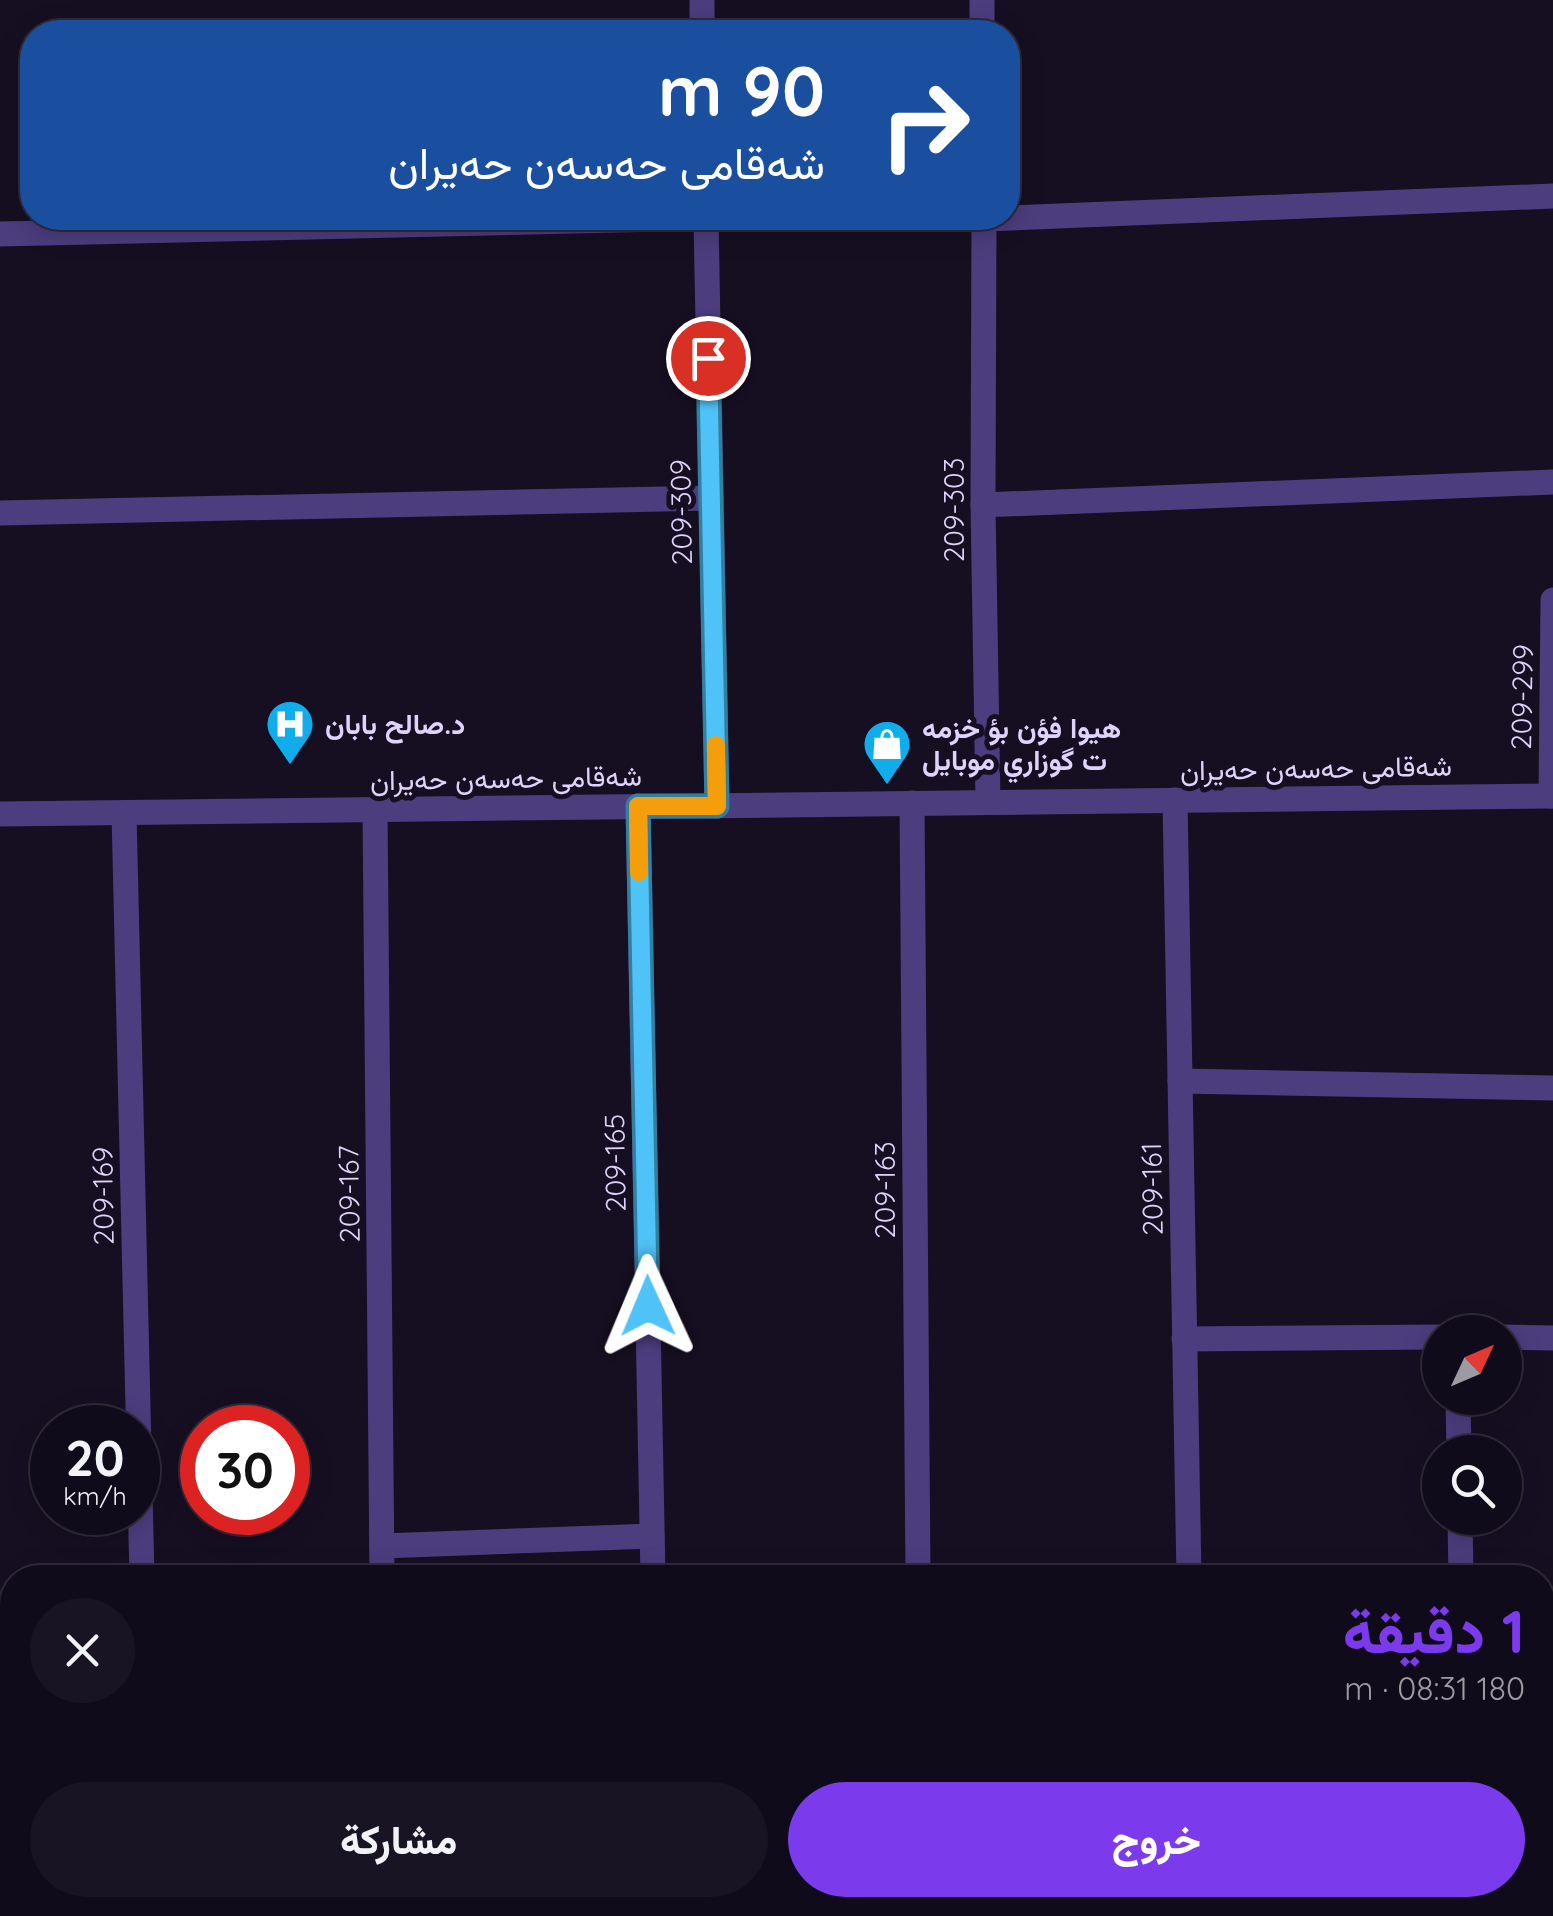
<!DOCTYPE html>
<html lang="ar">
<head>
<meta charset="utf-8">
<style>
	:root { --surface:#100b1a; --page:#191423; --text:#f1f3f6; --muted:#9c9ba2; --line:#302b39; --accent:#7c3aed }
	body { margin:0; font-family:Quicksand,Vazirmatn,sans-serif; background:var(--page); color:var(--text); direction:rtl; height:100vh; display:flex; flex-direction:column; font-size:38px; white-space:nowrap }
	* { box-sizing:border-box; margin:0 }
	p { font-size:32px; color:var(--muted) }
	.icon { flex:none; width:55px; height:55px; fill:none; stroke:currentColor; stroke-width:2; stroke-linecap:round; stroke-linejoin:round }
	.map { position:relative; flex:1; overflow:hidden; direction:ltr }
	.side { position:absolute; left:0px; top:1565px; width:1555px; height:352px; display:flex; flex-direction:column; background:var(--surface); border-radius:40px 40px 0 0; box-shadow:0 5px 25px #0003,0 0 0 2px var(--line); direction:rtl }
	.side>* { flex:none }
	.guide { position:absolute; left:20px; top:20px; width:1000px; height:210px; border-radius:40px; box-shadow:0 5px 25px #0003,0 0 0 2px var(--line); direction:rtl; background:#1a4fa0; color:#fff; overflow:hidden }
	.needle { width:65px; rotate:46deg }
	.tools { position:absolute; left:1422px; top:1315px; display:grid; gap:20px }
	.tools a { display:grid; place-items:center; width:100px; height:100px; border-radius:50%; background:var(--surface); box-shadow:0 5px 25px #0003,0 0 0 2px var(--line); font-size:50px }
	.speed { position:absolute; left:30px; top:1405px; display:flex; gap:20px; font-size:50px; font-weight:700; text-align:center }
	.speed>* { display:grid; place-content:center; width:130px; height:130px; border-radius:50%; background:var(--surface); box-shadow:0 5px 25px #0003,0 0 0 2px var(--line); line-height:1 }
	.speed small { font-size:25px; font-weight:400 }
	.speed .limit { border:15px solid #d22; background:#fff; color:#111 }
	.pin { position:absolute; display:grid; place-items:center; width:85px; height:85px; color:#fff; margin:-42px; border:5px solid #fff; border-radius:50%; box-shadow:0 2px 10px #0007 }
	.me { position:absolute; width:110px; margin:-55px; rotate:359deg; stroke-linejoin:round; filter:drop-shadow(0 0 8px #0008) }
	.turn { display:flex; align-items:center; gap:35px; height:210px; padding:0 30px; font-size:45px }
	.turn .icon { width:130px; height:130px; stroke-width:2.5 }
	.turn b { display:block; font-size:70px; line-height:85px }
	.round { display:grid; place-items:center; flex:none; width:105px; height:105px; border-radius:52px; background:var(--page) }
	.overview { display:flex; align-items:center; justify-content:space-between; height:170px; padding:0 30px }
	h1 { font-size:60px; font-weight:800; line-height:75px; color:var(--accent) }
	.button { display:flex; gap:20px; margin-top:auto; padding:20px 30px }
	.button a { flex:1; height:115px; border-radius:60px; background:var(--accent); color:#fff; font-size:40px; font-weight:800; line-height:115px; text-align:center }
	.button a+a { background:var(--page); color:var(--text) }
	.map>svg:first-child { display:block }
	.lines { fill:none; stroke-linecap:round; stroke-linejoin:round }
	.minor { stroke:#4c3d7e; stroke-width:25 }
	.route-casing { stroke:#337fa1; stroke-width:25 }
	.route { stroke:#4fc3f7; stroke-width:18 }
	.slow { stroke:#f59e0b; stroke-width:18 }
	.labels { text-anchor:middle; stroke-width:10; stroke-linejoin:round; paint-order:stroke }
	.street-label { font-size:28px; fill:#dfd3fc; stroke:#160f22 }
	.poi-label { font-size:28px; font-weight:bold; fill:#dfd3fc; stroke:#160f22; text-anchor:start }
</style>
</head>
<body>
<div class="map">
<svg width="1553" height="1916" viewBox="0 0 1553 1916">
	<rect width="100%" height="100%" fill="#160f22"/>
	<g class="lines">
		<g class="minor">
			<path d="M702 0V32"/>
			<path d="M982 0V32"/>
			<path d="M706 218 717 806"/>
			<path d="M984 218 983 505 988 802"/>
			<path d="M984 219 1553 196"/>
			<path d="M0 234 706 218"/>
			<path d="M983 505 1553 482"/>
			<path d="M0 513 711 498"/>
			<path d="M1551 796 1553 600"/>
			<path d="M1175 800 1189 1578"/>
			<path d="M912 803 918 1578"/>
			<path d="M638 806 653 1578"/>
			<path d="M375 810 382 1578"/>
			<path d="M124 813 142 1578"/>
			<path d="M0 814 1553 796"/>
			<path d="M1180 1081 1553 1088"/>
			<path d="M1505 1337 1553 1338"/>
			<path d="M1184 1339 1440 1337"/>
			<path d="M1458 1398 1459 1452"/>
			<path d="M1460 1518 1461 1578"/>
			<path d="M382 1546 652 1536"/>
			<path d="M0 1742H12"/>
			<path d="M660 1905V1916"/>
			<path d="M1207 1905 1208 1916"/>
			<path d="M1466 1905V1916"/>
		</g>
	</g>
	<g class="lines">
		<g class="route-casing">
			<path id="route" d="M648 1306 638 806H717L708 358"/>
		</g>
		<use href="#route" class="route"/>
		<path class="slow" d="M639 872 638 806H717L716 745"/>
	</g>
	<defs>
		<g id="hospital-pin" transform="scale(2.5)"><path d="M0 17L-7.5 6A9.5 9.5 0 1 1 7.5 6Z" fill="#0fadec" stroke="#160f22"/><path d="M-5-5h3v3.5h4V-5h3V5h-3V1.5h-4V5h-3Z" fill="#fff"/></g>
		<g id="shop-pin" transform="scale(2.5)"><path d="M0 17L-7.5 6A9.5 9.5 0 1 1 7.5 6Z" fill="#0fadec" stroke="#160f22"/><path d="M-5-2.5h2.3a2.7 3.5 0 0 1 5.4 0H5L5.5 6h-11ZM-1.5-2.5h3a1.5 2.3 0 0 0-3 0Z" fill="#fff"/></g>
	</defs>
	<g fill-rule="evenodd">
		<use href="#hospital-pin" x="290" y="724"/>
		<use href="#shop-pin" x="887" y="744"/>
	</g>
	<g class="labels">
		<g class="street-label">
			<text transform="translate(954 510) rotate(-90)" y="10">209-303</text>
			<text transform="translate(681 512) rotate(-91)" y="10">209-309</text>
			<text transform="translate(1522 697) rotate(-89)" y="10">209-299</text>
			<text transform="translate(1316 768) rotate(-1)" y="10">شەقامی حەسەن حەیران</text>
			<text transform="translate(506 778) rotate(-1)" y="10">شەقامی حەسەن حەیران</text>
			<text transform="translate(615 1163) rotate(-91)" y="10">209-165</text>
			<text transform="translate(1152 1189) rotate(-91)" y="10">209-161</text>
			<text transform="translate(885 1190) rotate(-90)" y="10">209-163</text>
			<text transform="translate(349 1194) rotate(-91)" y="10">209-167</text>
			<text transform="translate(103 1196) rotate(-91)" y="10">209-169</text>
		</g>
		<g class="poi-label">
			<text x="325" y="734">د.صالح بابان</text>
			<text x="922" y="738">هيوا فؤن بؤ خزمه<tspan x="922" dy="32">ت گوزاري موبايل</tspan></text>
		</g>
	</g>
</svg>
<div class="tools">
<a><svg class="needle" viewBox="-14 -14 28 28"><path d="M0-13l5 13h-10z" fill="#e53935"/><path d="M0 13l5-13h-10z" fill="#9c9ba2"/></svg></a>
<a><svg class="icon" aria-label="search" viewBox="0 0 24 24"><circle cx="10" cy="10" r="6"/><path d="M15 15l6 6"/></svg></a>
</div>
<div class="speed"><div>20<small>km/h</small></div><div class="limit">30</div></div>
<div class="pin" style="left:708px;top:358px;background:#d93025"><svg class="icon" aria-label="arrive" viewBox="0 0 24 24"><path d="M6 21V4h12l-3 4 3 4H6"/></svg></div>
<svg class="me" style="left:648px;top:1306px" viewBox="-20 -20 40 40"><path d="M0-17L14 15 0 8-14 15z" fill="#4fc3f7" stroke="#fff" stroke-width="4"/></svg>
<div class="guide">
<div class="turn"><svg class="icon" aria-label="right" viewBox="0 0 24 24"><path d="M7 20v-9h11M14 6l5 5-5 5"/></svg><div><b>90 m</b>شەقامی حەسەن حەیران</div></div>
</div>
<section class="side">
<div class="overview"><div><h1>1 دقيقة</h1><p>180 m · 08:31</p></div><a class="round"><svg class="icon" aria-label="close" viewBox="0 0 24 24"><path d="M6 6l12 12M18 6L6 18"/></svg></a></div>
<div class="button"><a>خروج</a><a>مشاركة</a></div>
</section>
</div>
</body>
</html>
